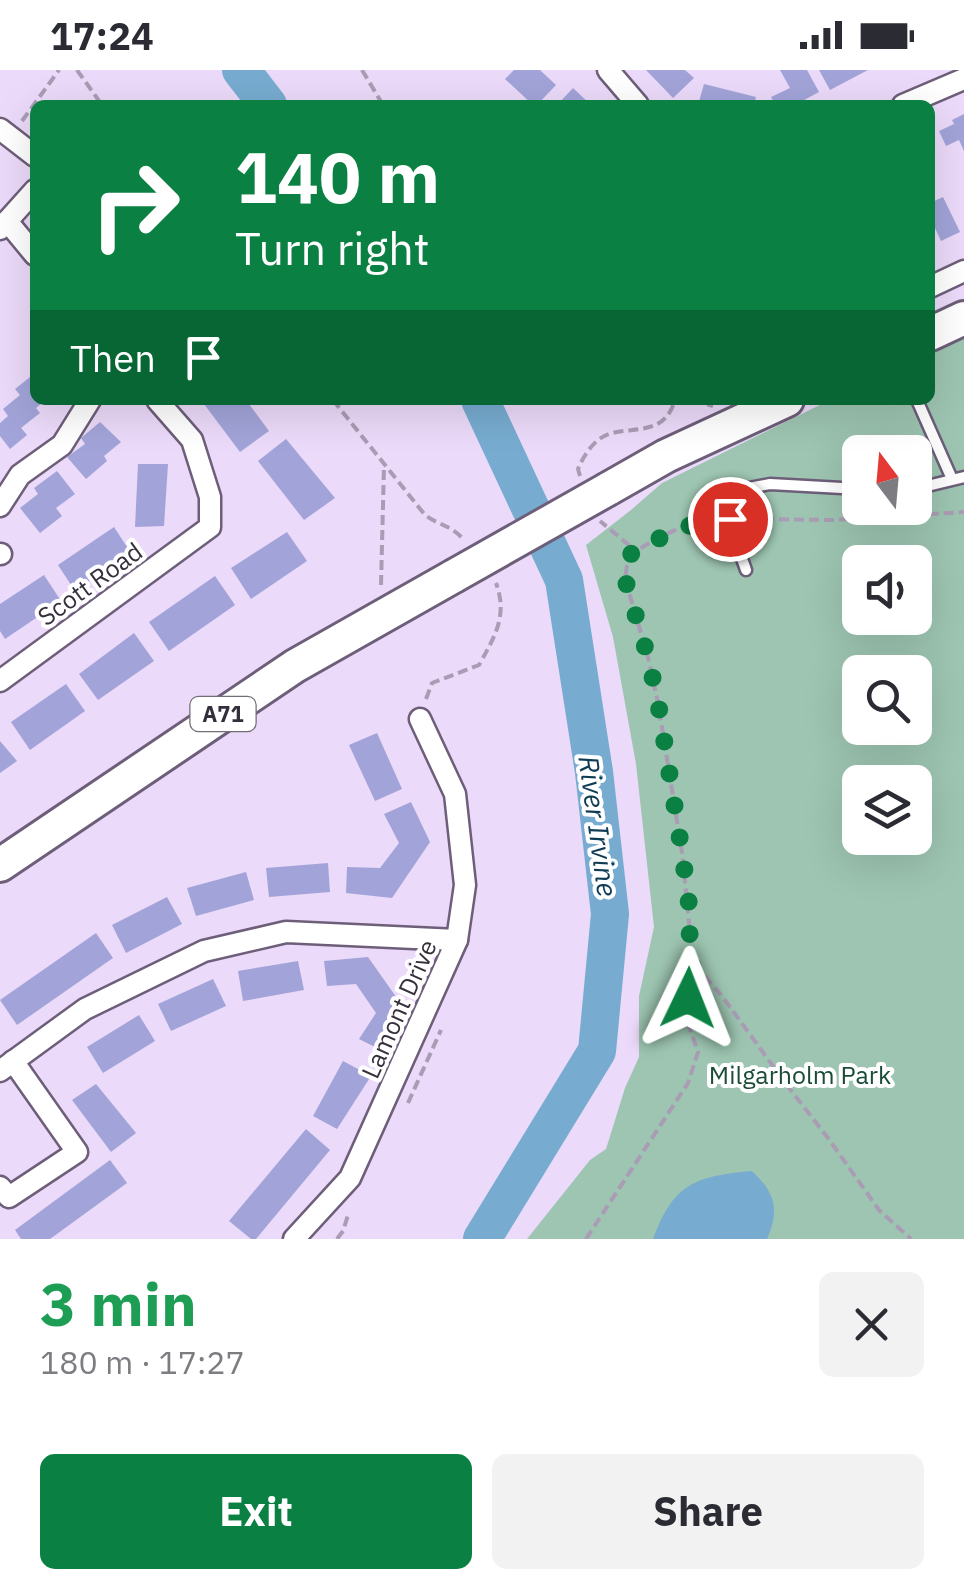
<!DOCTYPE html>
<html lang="en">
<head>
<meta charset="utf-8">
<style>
	:root { --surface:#fff; --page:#f2f2f3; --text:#2b2b33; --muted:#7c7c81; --accent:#0b8043 }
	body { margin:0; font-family:"IBM Plex Sans",sans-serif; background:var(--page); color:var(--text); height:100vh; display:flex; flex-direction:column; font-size:38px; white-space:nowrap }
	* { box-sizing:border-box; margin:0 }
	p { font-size:32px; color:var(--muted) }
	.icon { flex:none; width:55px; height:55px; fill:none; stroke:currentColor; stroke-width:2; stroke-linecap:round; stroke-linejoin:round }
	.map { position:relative; height:1169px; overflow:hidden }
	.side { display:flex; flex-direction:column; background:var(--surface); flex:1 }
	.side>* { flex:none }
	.top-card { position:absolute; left:30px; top:30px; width:905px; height:305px; border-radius:15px; box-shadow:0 10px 40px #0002; background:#0b8043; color:#fff; overflow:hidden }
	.needle { width:65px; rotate:344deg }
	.controls { position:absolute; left:842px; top:365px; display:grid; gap:20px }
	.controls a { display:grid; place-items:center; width:90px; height:90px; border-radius:15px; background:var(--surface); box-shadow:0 10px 40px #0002; font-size:50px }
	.pin { position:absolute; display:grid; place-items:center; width:85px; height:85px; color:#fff; margin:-42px; border:5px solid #fff; border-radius:50%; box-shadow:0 2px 10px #0007 }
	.me { position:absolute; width:110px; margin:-55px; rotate:2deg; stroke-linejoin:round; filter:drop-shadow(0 0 8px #0008) }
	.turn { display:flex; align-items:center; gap:35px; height:210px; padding:0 40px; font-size:45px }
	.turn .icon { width:130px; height:130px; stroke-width:2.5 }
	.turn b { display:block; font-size:70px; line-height:85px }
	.then { display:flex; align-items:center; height:95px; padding:0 40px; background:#0003; gap:20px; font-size:38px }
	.round { display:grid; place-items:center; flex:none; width:105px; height:105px; border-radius:15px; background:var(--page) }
	.overview { display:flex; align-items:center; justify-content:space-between; height:170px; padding:0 40px }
	h1 { font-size:60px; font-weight:700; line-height:75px; color:#1e9e55 }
	.primary-button { display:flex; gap:20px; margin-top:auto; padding:20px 40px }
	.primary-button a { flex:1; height:115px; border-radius:15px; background:var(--accent); color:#fff; font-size:40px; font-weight:700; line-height:115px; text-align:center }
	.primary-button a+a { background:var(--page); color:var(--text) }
	.status { display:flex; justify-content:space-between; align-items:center; height:70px; padding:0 50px; background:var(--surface); direction:ltr }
	.status svg { height:28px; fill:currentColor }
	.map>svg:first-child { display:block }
	.green { fill:#9dc5b1; fill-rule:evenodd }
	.water { fill:#77acd0 }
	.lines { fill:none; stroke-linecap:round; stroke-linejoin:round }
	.river { stroke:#77acd0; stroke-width:38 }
	.building { fill:#a2a4d9 }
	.service-casing { stroke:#6d5e79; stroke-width:15 }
	.minor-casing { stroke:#6d5e79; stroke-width:25 }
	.primary-casing { stroke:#6d5e79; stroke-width:38 }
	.path { stroke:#a99cb4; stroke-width:4; stroke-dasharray:10 5; stroke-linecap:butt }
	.service { stroke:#fff; stroke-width:10 }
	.minor { stroke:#fff; stroke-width:20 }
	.primary { stroke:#fff; stroke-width:32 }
	.primary-bridge-casing { stroke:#6d5e79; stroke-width:38; stroke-linecap:butt }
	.primary-bridge { stroke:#fff; stroke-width:32 }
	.route { stroke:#0b8043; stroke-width:18; stroke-dasharray:0 32.4 }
	.labels { text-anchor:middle; stroke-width:8; stroke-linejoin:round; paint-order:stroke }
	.shield { fill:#fff; stroke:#726d76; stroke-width:2.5 }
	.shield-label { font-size:22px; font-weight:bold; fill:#352f3b }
	.street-label { font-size:25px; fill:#352f3b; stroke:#fff }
	.park-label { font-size:25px; fill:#1b4c38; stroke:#fff }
	.water-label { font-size:28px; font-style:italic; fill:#103b54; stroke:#fff }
</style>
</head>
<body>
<div class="status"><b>17:24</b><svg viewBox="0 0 49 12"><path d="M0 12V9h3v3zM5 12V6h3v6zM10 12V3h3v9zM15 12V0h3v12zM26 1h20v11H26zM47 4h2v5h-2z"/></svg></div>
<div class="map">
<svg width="964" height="1169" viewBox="0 0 964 1169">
	<rect width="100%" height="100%" fill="#ebdaf9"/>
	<path class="green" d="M964 264V1169H527L590 1090 606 1079 625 1018 639 987V926L654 857 636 694 613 567 586 475 631 440 662 413 830 330H930V280ZM860 382H915V438H860ZM860 492H915V548H860ZM860 602H915V658H860ZM860 712H915V768H860Z"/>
	<path class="water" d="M752 1101C775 1123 780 1139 767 1169H653C673 1114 695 1106 752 1101Z"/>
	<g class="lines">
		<g class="river">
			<path d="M241 0 268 35"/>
			<path d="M480 330 564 510 594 702 610 844 597 981 482 1169"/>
		</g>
	</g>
	<g class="building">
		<path d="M514 0H540L556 15 537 35H533L505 9Z"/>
		<path d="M646 0H685L694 8 673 28Z"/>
		<path d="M780 0H807L819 22 795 35H775L771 27 790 18Z"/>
		<path d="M819 0H868L830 20Z"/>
		<path d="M704 14 756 27 754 35H698Z"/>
		<path d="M573 18 591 35H557Z"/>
		<path d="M964 44V81L959 70 946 76 939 61 954 54 952 50Z"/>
		<path d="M943 127 960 162 941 171 935 158 930 161V133Z"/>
		<path d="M35 303V330H46L36 338 40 343 21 358 27 365 10 379 0 366V353L8 346 3 339 20 325 15 319Z"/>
		<path d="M201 330H246L269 361 240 382Z"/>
		<path d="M100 352 121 372 104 386 107 391 86 409 67 387 85 374 81 368Z"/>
		<path d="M286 369 335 428 304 450 258 391Z"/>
		<path d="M138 394H168L164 456 135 457Z"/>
		<path d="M57 401 75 424 56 438 62 446 40 463 20 438 38 424 34 418Z"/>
		<path d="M114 457 131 483 75 521 58 495Z"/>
		<path d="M287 462 307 491 251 529 231 498Z"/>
		<path d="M44 505 61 531 5 569 0 561V534Z"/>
		<path d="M215 506 235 535 169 581 149 552Z"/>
		<path d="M134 563 154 591 98 630 79 604Z"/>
		<path d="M66 614 85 641 30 680 11 652Z"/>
		<path d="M377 663 402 719 375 731 349 675Z"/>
		<path d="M0 671 17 691 0 703Z"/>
		<path d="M411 732 430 772 392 828 346 823 347 797 380 798 399 773 384 744Z"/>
		<path d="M328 793 330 822 269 827 266 798Z"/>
		<path d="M246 802 254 830 196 846 187 818Z"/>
		<path d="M167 827 182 854 126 883 112 855Z"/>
		<path d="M96 863 113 888 17 955 0 930Z"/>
		<path d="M368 887 406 941 383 981 359 969 376 943 356 914 327 916 324 891Z"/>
		<path d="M298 891 304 920 243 931 238 901Z"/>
		<path d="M213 909 226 936 171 961 158 934Z"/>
		<path d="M139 945 155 971 103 1003 87 977Z"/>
		<path d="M343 991 371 1006 337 1059 313 1046Z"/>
		<path d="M96 1014 136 1063 111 1082 72 1030Z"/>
		<path d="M306 1059 330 1080 256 1169H251L229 1151Z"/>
		<path d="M110 1090 127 1113 50 1169H21L15 1160Z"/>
	</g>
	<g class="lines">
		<g class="service-casing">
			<g id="service">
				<path d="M917 330 952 409"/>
				<path d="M915 419 964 407"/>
				<path d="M746 500C733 462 723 453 749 418L770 414 860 419"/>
			</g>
		</g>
		<g class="minor-casing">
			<g id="minor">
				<path d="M608 0 638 35"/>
				<path d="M903 35 964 9"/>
				<path d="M0 59 35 86"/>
				<path d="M7 151 35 185"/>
				<path d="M0 159 35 120"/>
				<path d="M930 217 964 201"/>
				<path d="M0 436 20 405 62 375 90 330"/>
				<path d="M0 484H1"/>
				<path d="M0 611 210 457V427L192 370 157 330"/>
				<path d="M0 1001 85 939 204 881 286 862 457 870"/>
				<path d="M0 1117 9 1127 77 1082 13 991"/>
				<path d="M294 1169 350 1108 457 870 465 815 455 724 420 649"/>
			</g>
		</g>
		<g class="primary-casing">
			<g id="primary">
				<path d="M930 264 964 248"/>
				<path d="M608 419 666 386 787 330"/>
				<path d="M0 795 295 596 454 506"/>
			</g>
		</g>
		<g class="path">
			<path d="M77 0 102 35"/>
			<path d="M362 0 383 35"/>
			<path d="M22 51 59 0"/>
			<path d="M333 330 425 445C440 456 451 455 464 470"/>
			<path d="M693 330 713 336"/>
			<path d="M580 406 578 399C584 385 594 369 609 364 636 356 664 366 675 330"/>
			<path d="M749 449 834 450 964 442"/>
			<path d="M628 486C655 469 688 450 720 449"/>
			<path d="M381 515 384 395"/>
			<path d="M426 629 432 613 479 595C495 566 508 546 496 513"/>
			<path d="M695 895 722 926 786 1014 828 1068 879 1140 911 1169"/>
			<path d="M408 1033 441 960"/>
			<path d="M337 1169 343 1161 349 1142"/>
			<path d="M586 1169 688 1013 698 982 687 950 693 893 682 782 658 633 648 587 625 509 630 476 600 451"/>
		</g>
		<use href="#service" class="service"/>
		<use href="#minor" class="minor"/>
		<use href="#primary" class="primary"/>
		<g class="primary-bridge-casing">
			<path id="primary-bridge" d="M454 506 608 419"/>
		</g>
		<use href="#primary-bridge" class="primary-bridge"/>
	</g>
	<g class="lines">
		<path class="route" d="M688 928 693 893 690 881 689 834 682 782 658 632 648 587 625 509 628 486 646 474 703 450 730 449"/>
	</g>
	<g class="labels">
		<rect class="shield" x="190.5" y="627" width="65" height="34" rx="8"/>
		<g class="shield-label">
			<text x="223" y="652">A71</text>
		</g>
		<g class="street-label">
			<text transform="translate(90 514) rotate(-36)" y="9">Scott Road</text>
			<text transform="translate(399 939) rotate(-66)" y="9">Lamont Drive</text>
		</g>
		<g class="park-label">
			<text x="800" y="1014">Milgarholm Park</text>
		</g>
		<g class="water-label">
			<text transform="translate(598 756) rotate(82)" y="10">River Irvine</text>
		</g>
	</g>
</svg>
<div class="controls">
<a><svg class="needle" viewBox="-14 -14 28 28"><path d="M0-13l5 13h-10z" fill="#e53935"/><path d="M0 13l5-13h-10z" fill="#7c7c81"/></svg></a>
<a><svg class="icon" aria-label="sound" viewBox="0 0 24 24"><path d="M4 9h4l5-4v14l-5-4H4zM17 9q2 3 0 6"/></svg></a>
<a><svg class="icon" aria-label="search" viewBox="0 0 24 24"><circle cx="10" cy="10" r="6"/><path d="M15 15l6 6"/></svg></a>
<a><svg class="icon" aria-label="layers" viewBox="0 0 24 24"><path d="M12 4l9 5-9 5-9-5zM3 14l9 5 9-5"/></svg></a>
</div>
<div class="pin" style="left:730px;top:449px;background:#d93025"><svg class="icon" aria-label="arrive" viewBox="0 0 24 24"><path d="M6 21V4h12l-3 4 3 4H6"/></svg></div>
<svg class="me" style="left:688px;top:928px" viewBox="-20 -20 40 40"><path d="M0-17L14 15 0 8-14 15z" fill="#0b8043" stroke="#fff" stroke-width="4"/></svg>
<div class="top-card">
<div class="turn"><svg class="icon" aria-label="right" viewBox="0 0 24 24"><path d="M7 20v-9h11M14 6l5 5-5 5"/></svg><div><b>140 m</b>Turn right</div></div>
<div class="then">Then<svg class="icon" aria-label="arrive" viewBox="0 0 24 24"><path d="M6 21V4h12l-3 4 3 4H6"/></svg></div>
</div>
</div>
<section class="side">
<div class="overview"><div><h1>3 min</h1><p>180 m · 17:27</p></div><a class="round"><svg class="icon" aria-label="close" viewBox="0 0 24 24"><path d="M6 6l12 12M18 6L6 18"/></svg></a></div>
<div class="primary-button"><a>Exit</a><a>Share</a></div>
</section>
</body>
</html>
